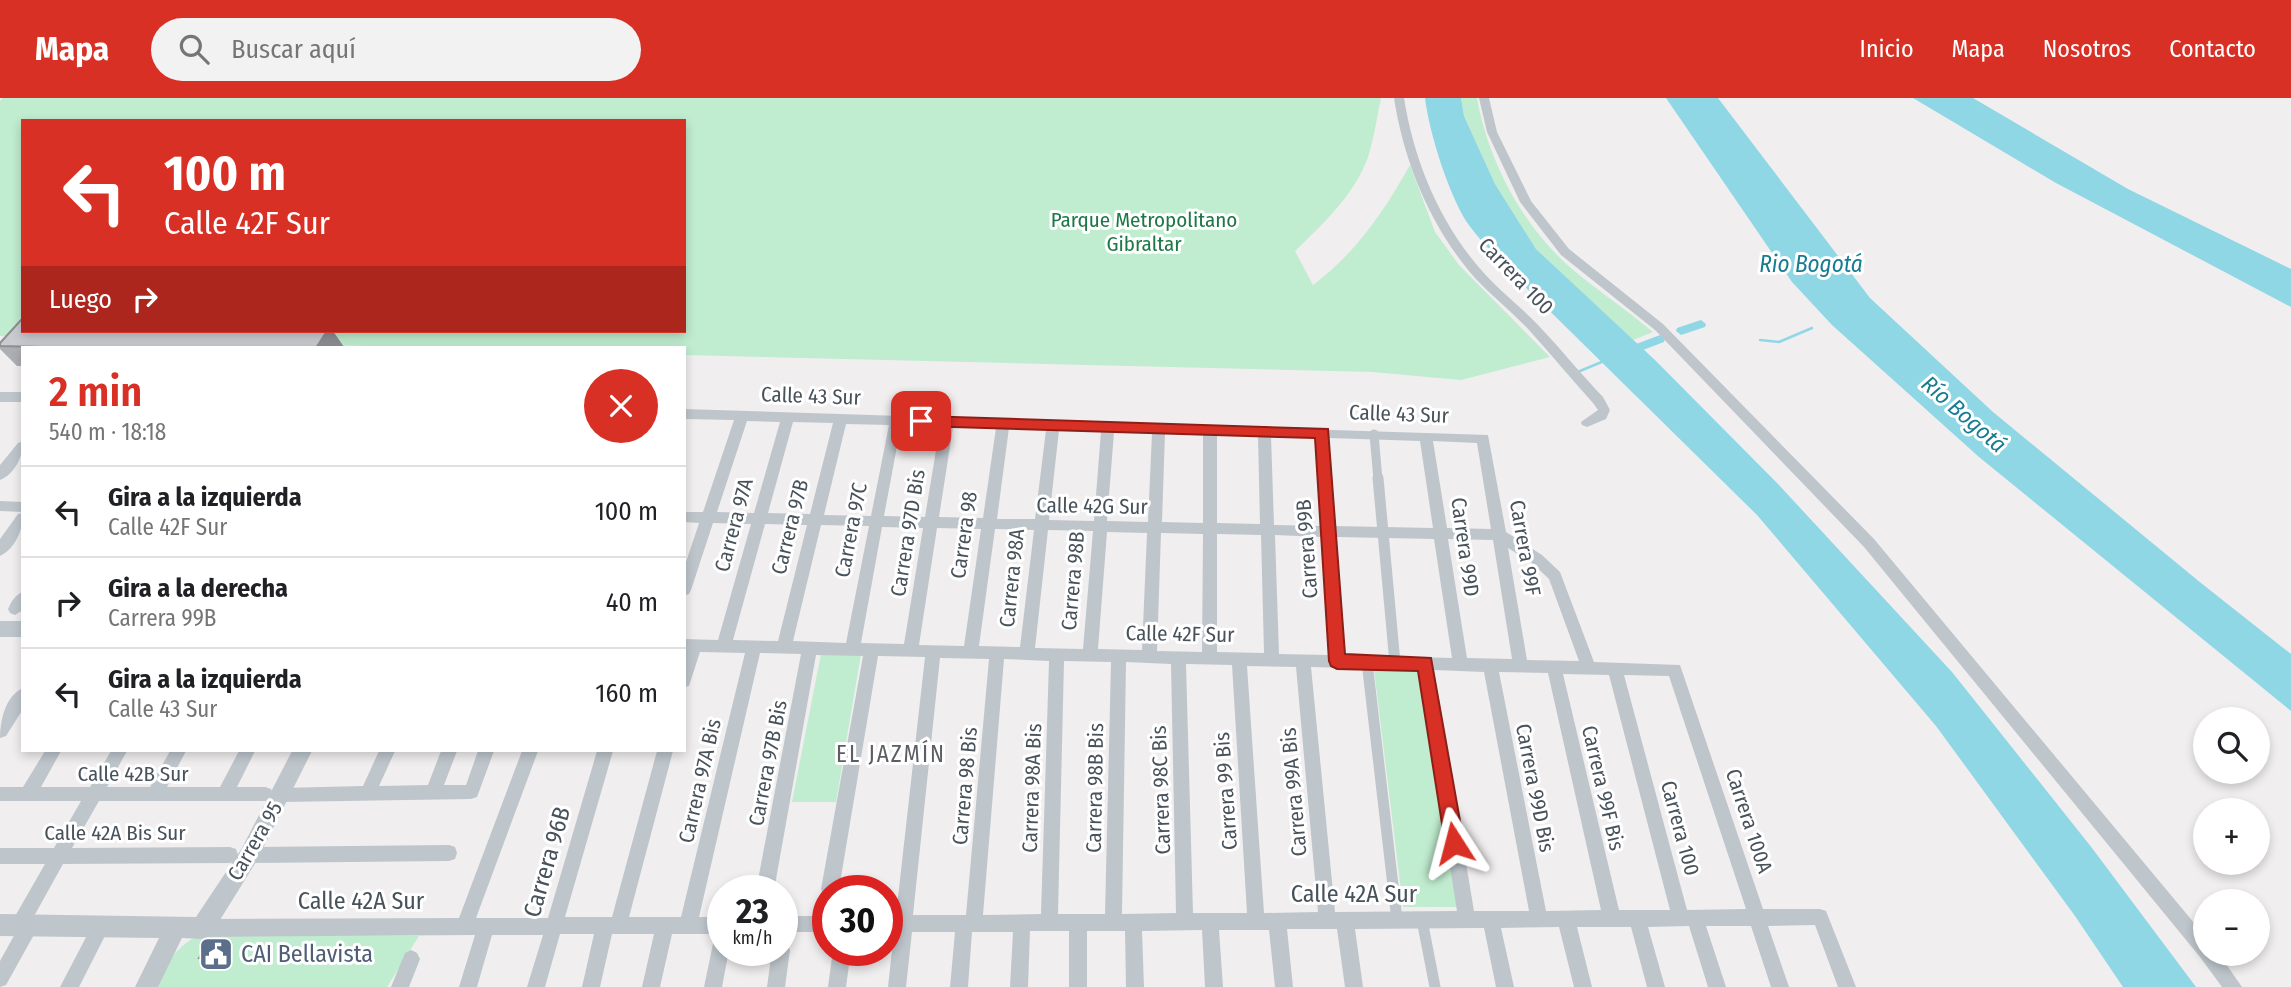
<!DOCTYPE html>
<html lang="es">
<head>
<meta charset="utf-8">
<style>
	:root { --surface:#fff; --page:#f2f2f2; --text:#202124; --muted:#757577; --line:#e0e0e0; --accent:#d93025 }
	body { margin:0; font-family:"Fira Sans Condensed",sans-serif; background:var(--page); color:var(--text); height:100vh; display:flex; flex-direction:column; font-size:26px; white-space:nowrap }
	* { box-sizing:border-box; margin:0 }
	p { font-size:23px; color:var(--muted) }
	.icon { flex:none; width:38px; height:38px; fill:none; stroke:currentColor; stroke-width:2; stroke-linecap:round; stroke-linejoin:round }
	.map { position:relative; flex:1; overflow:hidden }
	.details { position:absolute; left:21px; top:248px; width:665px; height:406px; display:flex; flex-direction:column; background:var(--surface); border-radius:0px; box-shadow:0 4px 10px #0003 }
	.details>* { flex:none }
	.guide { position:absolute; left:21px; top:21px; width:665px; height:214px; border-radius:0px; box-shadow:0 4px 10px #0003; background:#d93025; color:#fff; overflow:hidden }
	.controls { position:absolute; left:2193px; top:609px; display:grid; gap:14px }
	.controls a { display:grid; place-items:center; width:77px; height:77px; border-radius:50%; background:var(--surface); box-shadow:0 4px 10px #0003; font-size:35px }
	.speed { position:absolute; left:707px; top:777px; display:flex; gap:14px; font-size:35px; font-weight:700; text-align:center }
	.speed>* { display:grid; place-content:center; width:91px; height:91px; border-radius:50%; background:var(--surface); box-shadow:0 4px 10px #0003; line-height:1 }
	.speed small { font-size:18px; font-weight:400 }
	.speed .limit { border:10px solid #d22; background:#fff; color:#111 }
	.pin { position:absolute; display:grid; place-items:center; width:60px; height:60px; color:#fff; margin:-30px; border-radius:14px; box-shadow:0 4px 10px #0006 }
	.me { position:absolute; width:77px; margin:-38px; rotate:351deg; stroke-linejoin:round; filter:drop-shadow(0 0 5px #0008) }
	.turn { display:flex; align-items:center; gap:24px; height:147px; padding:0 28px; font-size:32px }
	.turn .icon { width:91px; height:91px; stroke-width:2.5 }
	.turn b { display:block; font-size:49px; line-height:60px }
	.then { display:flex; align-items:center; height:66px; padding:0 28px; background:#0003; gap:14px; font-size:26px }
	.round { display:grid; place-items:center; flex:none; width:74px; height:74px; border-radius:37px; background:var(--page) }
	.summary { display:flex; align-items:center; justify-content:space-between; height:119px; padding:0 28px }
	h1 { font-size:42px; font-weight:600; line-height:52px; color:var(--accent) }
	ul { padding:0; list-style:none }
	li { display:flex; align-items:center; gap:21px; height:91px; padding:0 28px; border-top:2px solid var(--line) }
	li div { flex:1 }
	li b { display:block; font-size:26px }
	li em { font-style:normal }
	header { display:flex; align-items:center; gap:42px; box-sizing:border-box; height:98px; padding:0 35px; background:var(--accent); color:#fff }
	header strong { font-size:33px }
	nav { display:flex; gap:38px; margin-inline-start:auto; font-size:24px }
	.search { width:490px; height:63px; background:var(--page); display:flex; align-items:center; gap:18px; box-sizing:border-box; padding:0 24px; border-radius:38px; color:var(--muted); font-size:26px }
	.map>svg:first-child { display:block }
	.green { fill:#c0eccf; fill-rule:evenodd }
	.water { fill:#90d7e6 }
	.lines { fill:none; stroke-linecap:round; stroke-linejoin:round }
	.stream { stroke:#90d7e6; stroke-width:2.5 }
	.canal { fill:#90d7e6; fill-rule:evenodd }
	.pedestrian-far1 { stroke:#bec6cc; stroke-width:9 }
	.pedestrian { stroke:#bec6cc; stroke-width:11 }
	.minor { fill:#bec6cc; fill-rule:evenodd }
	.tertiary { fill:#bec6cc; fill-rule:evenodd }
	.wall { fill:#adafb4 }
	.shaded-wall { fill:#8d8e92 }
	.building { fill:#c9cbd1; stroke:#8d8e92; stroke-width:2 }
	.route { fill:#d93025; stroke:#8d1f18; stroke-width:2 }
	.labels { text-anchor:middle; stroke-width:6; stroke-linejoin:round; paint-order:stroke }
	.park-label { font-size:21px; fill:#1d7747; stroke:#fff }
	.street-label { font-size:21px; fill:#48525b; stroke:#fff }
	.water-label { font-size:23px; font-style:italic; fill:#167c91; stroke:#fff }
	.neighbourhood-label { font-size:23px; letter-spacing:2px; fill:#5b5f63; stroke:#fff }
	.near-street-label { font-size:24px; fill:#48525b; stroke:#fff }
	.near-service-label { font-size:24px; fill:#4e5e75; stroke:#fff; text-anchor:start }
</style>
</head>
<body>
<header>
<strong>Mapa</strong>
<div class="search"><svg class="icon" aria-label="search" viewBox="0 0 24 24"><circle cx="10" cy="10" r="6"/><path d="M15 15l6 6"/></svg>Buscar aquí</div>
<nav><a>Inicio</a><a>Mapa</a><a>Nosotros</a><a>Contacto</a></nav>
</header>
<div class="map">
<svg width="2291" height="889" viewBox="0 0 2291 889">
	<rect width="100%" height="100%" fill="#f1eeef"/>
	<g class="green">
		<path d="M3 0H1381C1377 19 1374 40 1368 59 1355 96 1323 126 1295 153L1313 187C1355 156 1385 112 1410 67L1435 134 1459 167 1550 259 1461 282 1372 274 684 257V250H441L0 238V3ZM23 23H684V233H23Z"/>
		<path d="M1461 0H1477C1488 63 1523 129 1572 171 1598 193 1627 212 1653 234L1633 242 1536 151 1495 86 1464 18Z"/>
		<path d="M821 556H861L836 704H792Z"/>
		<path d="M1374 571H1423L1459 809H1403Z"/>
		<path d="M201 836 419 838 387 889H153C166 866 176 848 201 836Z"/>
	</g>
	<g class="water">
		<path d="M1425 0H1461L1464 18 1495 86 1536 151 1656 263 1778 386 1952 574 2092 750 2196 889H2123L2075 818 1936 628 1757 417 1501 165C1490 151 1476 138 1466 123 1448 94 1429 34 1425 0Z"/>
		<path d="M1666 0H1718L1870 200 1993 314 2201 485 2291 556V613L1979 359 1832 227 1792 184Z"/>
		<path d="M1913 0H1973L2128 91 2291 171V209L2056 85Z"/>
	</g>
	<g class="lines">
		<g class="stream">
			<path d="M1760 242 1779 244 1812 230"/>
			<path d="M1580 273 1604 263"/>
		</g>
		<g class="canal">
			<path d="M1701 222 1706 226 1705 229 1681 237 1676 233 1677 230Z"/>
			<path d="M1660 237 1665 241 1664 244 1627 258 1622 254 1623 251Z"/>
		</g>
		<path class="pedestrian-far1" d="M1374 336 1378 382"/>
		<g class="pedestrian">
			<path d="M1378 380 1395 565"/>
			<path d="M1367 564 1397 822"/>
			<path d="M1422 822 1435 889"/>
		</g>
		<g class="minor">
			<path d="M1394 0H1404C1414 63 1440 126 1483 174 1500 193 1520 208 1538 227 1560 250 1580 275 1603 299L1610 312 1606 321 1587 329 1582 327 1581 324 1598 312 1593 305C1571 281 1551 256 1529 232 1512 214 1492 198 1475 180 1431 130 1404 65 1394 0Z"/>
			<path d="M1479 0H1489L1497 34 1531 103 1569 151 1663 226 1874 441 2205 838V856H2219L2242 889H2222L2200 859 1864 449 1655 232 1561 157 1520 104 1487 34Z"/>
			<rect x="0" y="294" width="23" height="10"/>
			<path d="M684 311 1488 337 1506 434 1542 457 1560 474 1594 564 1680 567 1763 811H1820L1826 813 1856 889H1838L1815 827 1768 828 1789 889H1771L1751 828H1706L1726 889H1708L1689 828 1648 829 1665 889H1647L1631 829H1577L1592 889H1574L1559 829 1501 830 1514 889H1496L1484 830 1355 831 1363 889H1345L1337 831H1287L1293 889H1275L1269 832H1219L1223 889H1205L1202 832 1142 833 1144 889H1126L1125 833H1087V889H1069V833H1030L1028 889H1010L1013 834H972L968 889H950L955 834H912L906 889H888L894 834H887V818L896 817 925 559 878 558 839 791 828 793V798L824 797 821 791 863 558 816 557 775 787 772 793H760L757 787 801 556 760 555 699 819H723V852H729L722 889H704L715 836H672L660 889H642L654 836H612L600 889H582L594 836H560L545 889H527L543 837H492L477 889H459L475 837 202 839 196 836 193 830 196 824 202 821 459 820 522 653H538L476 820H548L597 653H613L565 819H612L657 653H673L629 819H681L745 555 700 554 689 588 684 589V541L718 542 751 426 713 425 691 492 689 496 684 498V470L699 425 684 424V414H703L734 322 684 321ZM747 323 780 324 754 415 717 414ZM793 324 833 325 810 416 768 415ZM846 326 889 327 871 418 824 417ZM901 327 940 328 925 419 884 418ZM953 329 996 330 983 420 939 419ZM1009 330 1046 332 1035 421H997ZM1059 332 1101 333 1094 423 1049 422ZM1114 334 1152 335 1148 424 1107 423ZM1165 335 1203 336V425L1162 424ZM1217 337 1258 338 1260 426 1217 425ZM1271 338 1316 340 1321 428 1274 427ZM1329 340 1420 343 1433 430 1335 428ZM1433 343 1477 345 1491 431 1447 430ZM765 426 807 427 778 543 733 542ZM821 427 869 428 846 545 793 543ZM882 429 923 430 904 546 861 545ZM937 430 981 431 964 548 919 547ZM995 431 1034 432 1020 549 979 548ZM1048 432 1093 433 1083 551 1035 550ZM1107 434 1147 435 1142 552 1098 551ZM1161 435 1203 436 1202 554 1157 553ZM1217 436 1261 437 1264 555 1217 554ZM1275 437 1322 439 1329 557 1279 556ZM1336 439 1434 441 1452 560 1344 557ZM1448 441 1493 442 1512 561 1467 560ZM1508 450 1532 465 1549 481 1579 563 1527 562ZM940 560 989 561 966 817H913ZM1004 561 1049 563 1041 816 983 817ZM1064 563 1111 564 1105 816H1058ZM1126 564 1171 566 1176 815 1122 816ZM1186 566 1232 567 1247 815H1193ZM1247 568 1296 569 1318 814 1264 815ZM1311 569 1419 572 1457 813 1335 814ZM1434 572 1484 574 1529 813H1474ZM1499 574 1548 575 1601 812 1546 813ZM1563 576 1609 577 1670 812H1619ZM1624 577 1669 578 1746 811 1687 812Z"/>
			<path d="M23 343C23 358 15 376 0 382V367L18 345Z"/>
			<path d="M0 403 23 404V414L0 413Z"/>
			<path d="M23 415C23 431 16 450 0 458V441L18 416Z"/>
			<path d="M23 494V512L15 517 10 515 8 511C11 504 15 497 23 494Z"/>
			<path d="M23 590V611L6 638 0 640C0 623 5 598 23 590Z"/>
			<path d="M45 653H61L41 689H90L111 653H127L107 689H150L170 653H186L167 689H220L239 653H255L237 689H265L271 691 273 696 271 701 265 703H99L72 750 230 749 236 751 238 757 236 763 230 765 63 766 33 820 36 821 39 827 36 833 6 887 0 889V863L16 834 13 833 10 827 45 766H0V750H54L81 703H0V689H23Z"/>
			<path d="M379 653H395L379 688 428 687 441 653H457L444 687H466L478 653H494L477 699 471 701 281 704 275 702 273 697 275 692 281 690 363 688Z"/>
			<path d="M449 747 455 749 457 755 455 761 449 763 249 765 243 763 241 757 243 751 249 749Z"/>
			<rect x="782" y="818" width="46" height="16"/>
			<path d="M101 820 107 822 110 828 79 889H60L95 822Z"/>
			<path d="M782 844 787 846 790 852 785 889H767L772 852H782Z"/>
			<path d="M411 852 417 855 420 861 409 889H391L405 855Z"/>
			<path d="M833 852H851L846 889H828Z"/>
		</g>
		<g class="tertiary">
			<rect x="0" y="523" width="23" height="16"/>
			<path d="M292 653H312L256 764 210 838 202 841 182 840 158 889H135L159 840 0 838V816L196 819 242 750Z"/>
		</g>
	</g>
	<g class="wall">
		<path d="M0 245 344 249 343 250H23V268H17L0 251Z"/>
		<path d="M228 848 219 865 205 864 199 860Z"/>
	</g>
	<g class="shaded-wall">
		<path d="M327 233H333L344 249 343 250H316Z"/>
		<path d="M223 845 228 848 219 865 214 861Z"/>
	</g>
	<g class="building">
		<path d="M21 222H23V233H327L316 250H83L0 248V245Z"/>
		<path d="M208 844 223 845 214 861 199 860Z"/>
	</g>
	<path class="route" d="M921 318 1328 331 1345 556 1431 560 1464 745 1461 751 1454 754 1448 751 1445 745 1418 573 1337 571 1331 568 1329 563 1315 340 921 328 914 323Z"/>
	<defs>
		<g id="civic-square" transform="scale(1.75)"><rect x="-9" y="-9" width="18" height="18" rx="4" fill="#5c6f8a" stroke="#fff"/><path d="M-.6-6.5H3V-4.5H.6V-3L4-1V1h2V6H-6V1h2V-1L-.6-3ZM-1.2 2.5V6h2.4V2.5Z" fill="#fff"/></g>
	</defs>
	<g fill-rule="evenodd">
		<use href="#civic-square" x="216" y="856"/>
	</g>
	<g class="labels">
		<g class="park-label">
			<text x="1144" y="129">Parque Metropolitano<tspan x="1144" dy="24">Gibraltar</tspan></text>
		</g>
		<g class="street-label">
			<text transform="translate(1516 178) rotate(46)" y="7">Carrera 100</text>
			<text transform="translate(811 298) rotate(2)" y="7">Calle 43 Sur</text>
			<text transform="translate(1399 316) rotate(2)" y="7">Calle 43 Sur</text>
			<text transform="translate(1092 408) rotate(1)" y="7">Calle 42G Sur</text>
			<text transform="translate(734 427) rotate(-75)" y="7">Carrera 97A</text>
			<text transform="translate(790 429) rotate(-76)" y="7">Carrera 97B</text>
			<text transform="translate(851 432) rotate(-79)" y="7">Carrera 97C</text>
			<text transform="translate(908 435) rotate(-81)" y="7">Carrera 97D Bis</text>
			<text transform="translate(964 437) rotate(-82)" y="7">Carrera 98</text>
			<text transform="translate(1465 449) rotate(82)" y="7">Carrera 99D</text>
			<text transform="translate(1525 450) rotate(80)" y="7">Carrera 99F</text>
			<text transform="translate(1307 451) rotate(-94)" y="7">Carrera 99B</text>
			<text transform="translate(1012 480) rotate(-84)" y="7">Carrera 98A</text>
			<text transform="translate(1073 483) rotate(-85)" y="7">Carrera 98B</text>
			<text transform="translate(1180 536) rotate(1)" y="7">Calle 42F Sur</text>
			<text transform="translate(768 665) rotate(-79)" y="7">Carrera 97B Bis</text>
			<text x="133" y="683">Calle 42B Sur</text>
			<text transform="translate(700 683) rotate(-77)" y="7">Carrera 97A Bis</text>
			<text transform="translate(965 688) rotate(-85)" y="7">Carrera 98 Bis</text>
			<text transform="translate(1032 690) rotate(-88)" y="7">Carrera 98A Bis</text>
			<text transform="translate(1095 690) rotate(-89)" y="7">Carrera 98B Bis</text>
			<text transform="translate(1535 690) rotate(79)" y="7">Carrera 99D Bis</text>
			<text transform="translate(1603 690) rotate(77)" y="7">Carrera 99F Bis</text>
			<text transform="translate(1161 692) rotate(-92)" y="7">Carrera 98C Bis</text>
			<text transform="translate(1226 693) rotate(-94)" y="7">Carrera 99 Bis</text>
			<text transform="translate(1294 694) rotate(-95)" y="7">Carrera 99A Bis</text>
			<text transform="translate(1749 723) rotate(72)" y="7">Carrera 100A</text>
			<text transform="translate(1680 730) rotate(75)" y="7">Carrera 100</text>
			<text x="115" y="742">Calle 42A Bis Sur</text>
			<text transform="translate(255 743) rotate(-60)" y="7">Carrera 95</text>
		</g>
		<g class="water-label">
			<text x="1811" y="174">Rio Bogotá</text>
			<text transform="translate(1964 316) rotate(41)" y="8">Río Bogotá</text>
		</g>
		<g class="neighbourhood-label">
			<text x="891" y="664">EL JAZMÍN</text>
		</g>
		<g class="near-street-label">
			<text transform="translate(547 764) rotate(-74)" y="8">Carrera 96B</text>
			<text x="1354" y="804">Calle 42A Sur</text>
			<text x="361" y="811">Calle 42A Sur</text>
		</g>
		<g class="near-service-label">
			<text x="241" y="864">CAI Bellavista</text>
		</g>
	</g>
</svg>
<div class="controls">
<a><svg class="icon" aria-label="search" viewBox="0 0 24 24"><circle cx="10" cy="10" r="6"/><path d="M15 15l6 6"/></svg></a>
<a>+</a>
<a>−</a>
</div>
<div class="speed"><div>23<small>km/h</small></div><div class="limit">30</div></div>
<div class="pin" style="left:921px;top:323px;background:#d93025"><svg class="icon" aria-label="arrive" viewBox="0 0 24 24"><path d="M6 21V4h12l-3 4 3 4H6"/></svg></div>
<svg class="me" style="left:1454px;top:745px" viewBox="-20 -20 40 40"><path d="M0-17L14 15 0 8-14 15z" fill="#d93025" stroke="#fff" stroke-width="4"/></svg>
<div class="guide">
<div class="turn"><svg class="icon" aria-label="left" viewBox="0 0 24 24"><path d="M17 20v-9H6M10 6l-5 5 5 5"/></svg><div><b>100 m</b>Calle 42F Sur</div></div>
<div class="then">Luego<svg class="icon" aria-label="right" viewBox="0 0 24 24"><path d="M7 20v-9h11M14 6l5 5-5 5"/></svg></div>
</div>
<section class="details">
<div class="summary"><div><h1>2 min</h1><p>540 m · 18:18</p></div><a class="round" style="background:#d93025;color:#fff"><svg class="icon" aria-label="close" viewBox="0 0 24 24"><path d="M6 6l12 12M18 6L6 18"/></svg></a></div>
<ul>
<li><svg class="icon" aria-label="left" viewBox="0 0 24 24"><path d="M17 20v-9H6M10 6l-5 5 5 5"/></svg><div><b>Gira a la izquierda</b><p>Calle 42F Sur</p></div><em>100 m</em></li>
<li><svg class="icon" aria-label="right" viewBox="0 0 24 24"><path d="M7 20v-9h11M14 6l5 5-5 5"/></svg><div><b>Gira a la derecha</b><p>Carrera 99B</p></div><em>40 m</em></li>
<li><svg class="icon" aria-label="left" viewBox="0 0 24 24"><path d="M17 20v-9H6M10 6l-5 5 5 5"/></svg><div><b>Gira a la izquierda</b><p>Calle 43 Sur</p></div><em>160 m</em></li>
</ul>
</section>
</div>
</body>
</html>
